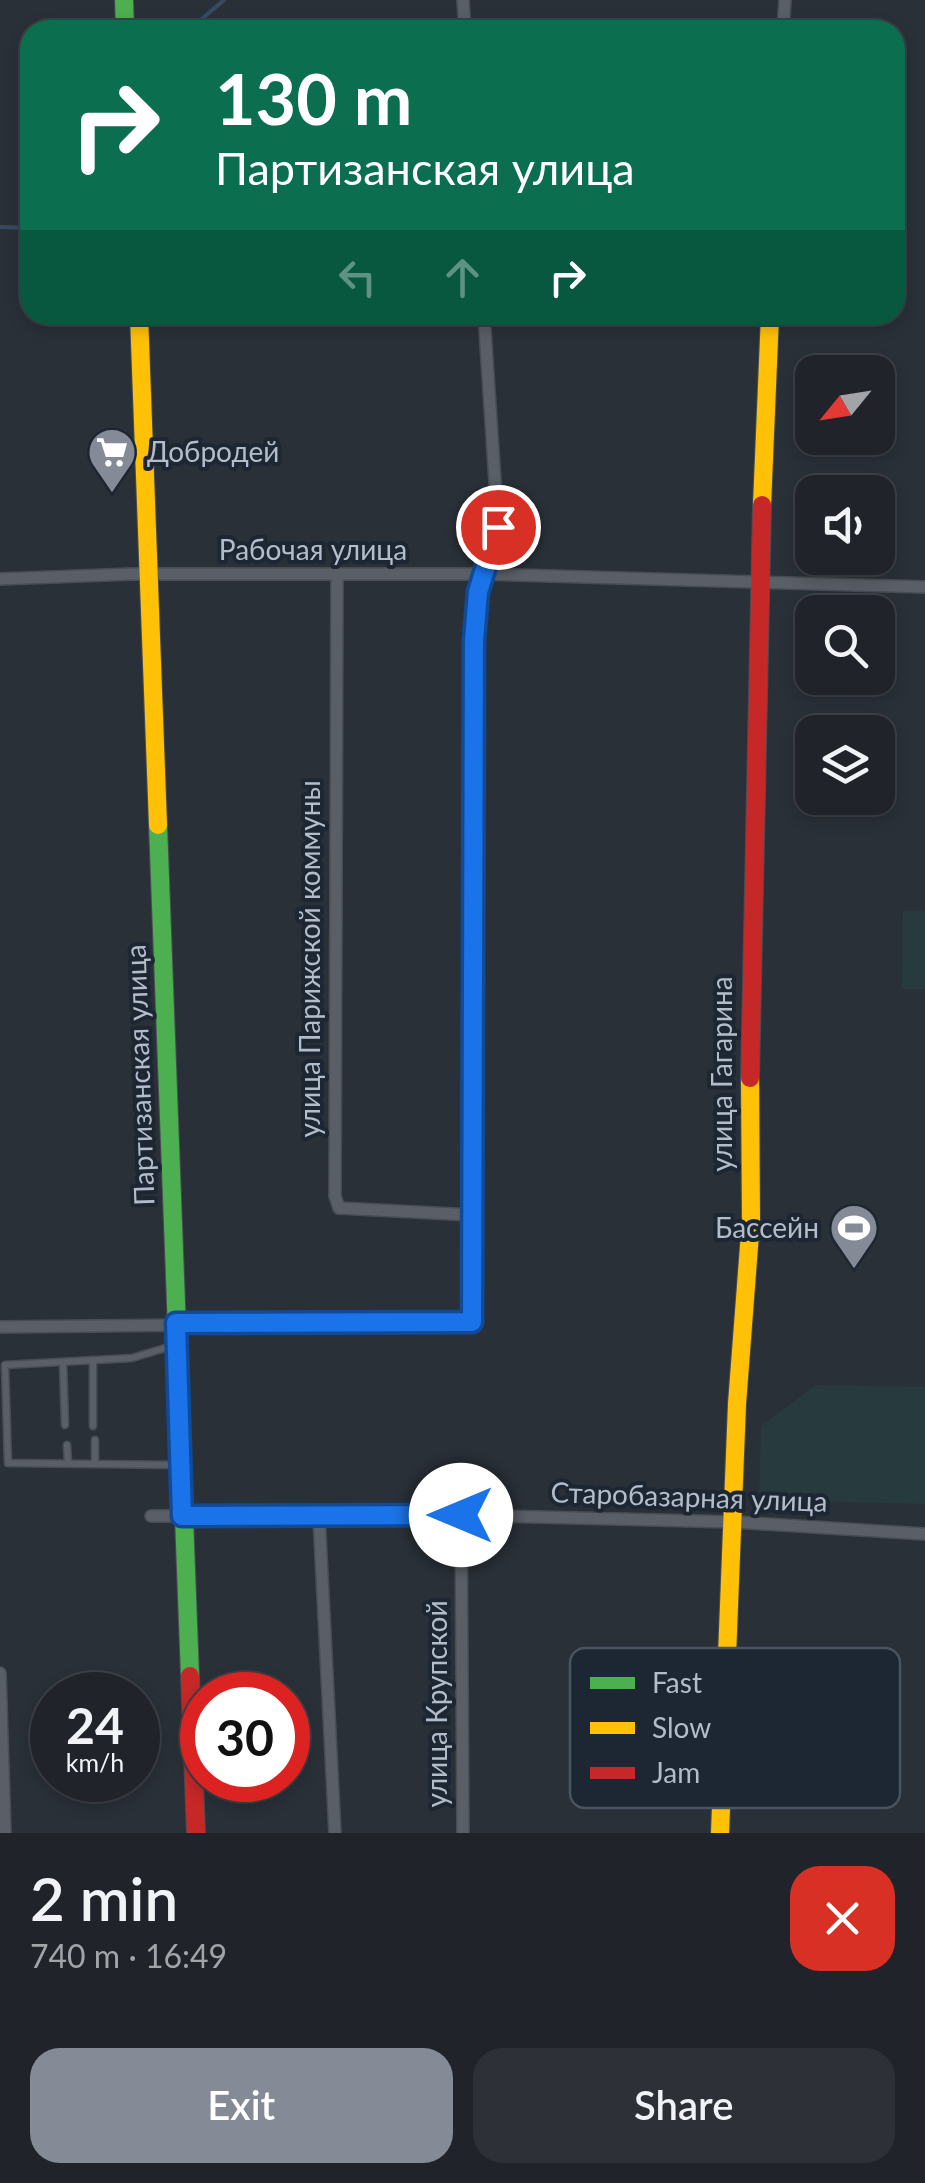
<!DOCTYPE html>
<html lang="en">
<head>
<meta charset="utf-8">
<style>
	:root { --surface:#20242a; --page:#2d3036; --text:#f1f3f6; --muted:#a2a4a8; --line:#3d4147; --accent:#848b96 }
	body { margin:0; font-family:Lato,sans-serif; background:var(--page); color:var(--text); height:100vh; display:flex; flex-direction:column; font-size:38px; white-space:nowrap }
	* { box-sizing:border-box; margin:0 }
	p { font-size:32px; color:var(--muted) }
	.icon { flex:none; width:55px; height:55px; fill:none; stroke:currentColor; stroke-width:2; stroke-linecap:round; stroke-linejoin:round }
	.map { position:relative; height:1833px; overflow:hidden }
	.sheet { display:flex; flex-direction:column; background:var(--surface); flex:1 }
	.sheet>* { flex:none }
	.banner { position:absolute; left:20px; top:20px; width:885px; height:305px; border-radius:30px; box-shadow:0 5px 15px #0003,0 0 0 2px var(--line); background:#0b6e4f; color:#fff; overflow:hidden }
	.needle { width:65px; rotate:240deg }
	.tools { position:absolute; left:795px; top:355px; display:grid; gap:20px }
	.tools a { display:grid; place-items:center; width:100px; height:100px; border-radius:20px; background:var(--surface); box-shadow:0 5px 15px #0003,0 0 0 2px var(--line); font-size:50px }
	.speed { position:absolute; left:30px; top:1672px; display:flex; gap:20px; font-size:50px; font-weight:700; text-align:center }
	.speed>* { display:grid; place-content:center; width:130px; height:130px; border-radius:50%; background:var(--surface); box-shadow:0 5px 15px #0003,0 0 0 2px var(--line); line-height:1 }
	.speed small { font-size:25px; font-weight:400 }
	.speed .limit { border:15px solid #d22; background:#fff; color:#111 }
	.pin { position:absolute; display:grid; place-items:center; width:85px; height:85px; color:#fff; margin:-42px; border:5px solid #fff; border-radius:50%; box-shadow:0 2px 10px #0007 }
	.me { position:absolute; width:110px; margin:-55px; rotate:270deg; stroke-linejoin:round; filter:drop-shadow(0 0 8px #0008) }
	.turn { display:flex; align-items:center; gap:35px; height:210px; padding:0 30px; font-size:45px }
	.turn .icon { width:130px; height:130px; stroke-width:2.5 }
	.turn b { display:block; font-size:70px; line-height:85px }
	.lanes { display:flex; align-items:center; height:95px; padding:0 30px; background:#0003; justify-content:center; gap:50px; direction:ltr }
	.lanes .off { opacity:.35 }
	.round { display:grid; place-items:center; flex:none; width:105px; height:105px; border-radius:30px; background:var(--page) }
	.summary { display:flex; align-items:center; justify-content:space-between; height:170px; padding:0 30px }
	h1 { font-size:60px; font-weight:600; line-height:75px }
	.action { display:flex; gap:20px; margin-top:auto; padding:20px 30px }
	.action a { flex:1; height:115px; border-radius:30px; background:var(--accent); color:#fff; font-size:40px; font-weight:600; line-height:115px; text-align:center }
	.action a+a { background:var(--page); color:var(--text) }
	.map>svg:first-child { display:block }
	.green { fill:#273a3e }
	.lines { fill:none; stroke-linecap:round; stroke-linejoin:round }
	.stream { stroke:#384963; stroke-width:4 }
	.lane-casing { stroke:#484c53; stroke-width:9 }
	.street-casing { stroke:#484c53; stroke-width:14 }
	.fast-casing { stroke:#484c53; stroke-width:20 }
	.slow-casing { stroke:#484c53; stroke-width:20 }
	.jam-casing { stroke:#484c53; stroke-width:20 }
	.lane { stroke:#5a5e66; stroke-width:6 }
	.street { stroke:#5a5e66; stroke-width:11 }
	.fast { stroke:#4caf50; stroke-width:18 }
	.slow { stroke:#ffc107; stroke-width:18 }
	.jam { stroke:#c62828; stroke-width:18 }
	.route-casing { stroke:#114b97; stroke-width:25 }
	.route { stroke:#1a73e8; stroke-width:18 }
	.labels { text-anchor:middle; stroke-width:8; stroke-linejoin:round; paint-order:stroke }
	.poi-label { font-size:28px; fill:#b4bcc9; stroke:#1d2633; text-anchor:start }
	.street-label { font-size:28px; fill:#b4bcc9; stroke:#1d2633 }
	.key { fill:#1d2633; stroke:#4a5360; stroke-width:2.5 }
	.key-label { font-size:28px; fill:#b4bcc9 }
</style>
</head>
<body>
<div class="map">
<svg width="925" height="1833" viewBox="0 0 925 1833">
	<rect width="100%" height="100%" fill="#2a3038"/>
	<g class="green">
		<path d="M903 911H925V989H902Z"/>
		<path d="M816 1385 925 1387V1504L759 1500 761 1426Z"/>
	</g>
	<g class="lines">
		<g class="stream">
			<path d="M189 30 224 0"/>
			<path d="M0 227 30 228"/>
		</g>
		<g class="lane-casing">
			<g id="lane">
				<path d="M175 1345 132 1358 5 1365 8 1463 180 1465"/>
				<path d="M93 1360V1426"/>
				<path d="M63 1362 65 1425"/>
				<path d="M67 1445 68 1463"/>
				<path d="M95 1462V1440"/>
			</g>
		</g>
		<g class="street-casing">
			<g id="street">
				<path d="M463 0 465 30"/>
				<path d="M783 30 785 0"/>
				<path d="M337 577 335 1196 339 1208 472 1215"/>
				<path d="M0 579 132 574H484L925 587"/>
				<path d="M0 1327 472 1322 473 672 478 592 498 527 484 315"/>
				<path d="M461 1515 463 1833"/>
				<path d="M151 1516 461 1515 734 1522 925 1534"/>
				<path d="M319 1516 335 1833"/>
				<path d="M0 1673 5 1833"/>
			</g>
		</g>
		<g class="fast-casing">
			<g id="fast">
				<path d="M124 0 125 30"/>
				<path d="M158 825 190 1676"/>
			</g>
		</g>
		<g class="slow-casing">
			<g id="slow">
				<path d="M139 315 158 825"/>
				<path d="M762 505 770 315"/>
				<path d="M720 1833 737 1404 751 1220 750 1078"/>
			</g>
		</g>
		<g class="jam-casing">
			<g id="jam">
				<path d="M750 1078 762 505"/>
				<path d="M190 1676 196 1833"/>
			</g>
		</g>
		<use href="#lane" class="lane"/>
		<use href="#street" class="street"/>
		<use href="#fast" class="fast"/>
		<use href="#slow" class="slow"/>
		<use href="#jam" class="jam"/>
	</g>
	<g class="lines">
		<g class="route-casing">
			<path id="route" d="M461 1515 182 1516 176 1323 472 1322 474 640 478 592 498 527"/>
		</g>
		<use href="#route" class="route"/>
	</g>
	<defs>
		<g id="supermarket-pin" transform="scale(2.5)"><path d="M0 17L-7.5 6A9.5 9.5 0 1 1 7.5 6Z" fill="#848b96" stroke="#1d2633"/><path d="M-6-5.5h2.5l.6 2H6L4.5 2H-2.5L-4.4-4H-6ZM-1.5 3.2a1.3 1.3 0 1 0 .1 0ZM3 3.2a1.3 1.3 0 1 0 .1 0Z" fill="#fff"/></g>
		<g id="stadium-pin" transform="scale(2.5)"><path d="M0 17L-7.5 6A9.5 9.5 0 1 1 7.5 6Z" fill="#848b96" stroke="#1d2633"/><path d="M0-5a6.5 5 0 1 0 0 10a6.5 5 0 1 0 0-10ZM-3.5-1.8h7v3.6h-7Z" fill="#fff"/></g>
	</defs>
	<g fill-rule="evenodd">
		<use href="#supermarket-pin" x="112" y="452"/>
		<use href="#stadium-pin" x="854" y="1228"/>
	</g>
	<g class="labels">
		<g class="poi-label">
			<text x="147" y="462">Добродей</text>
			<text x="819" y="1238" text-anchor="end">Бассейн</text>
		</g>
		<g class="street-label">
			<text x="313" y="560">Рабочая улица</text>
			<text transform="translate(310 959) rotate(-90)" y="10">улица Парижской коммуны</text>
			<text transform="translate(722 1074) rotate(-90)" y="10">улица Гагарина</text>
			<text transform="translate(140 1075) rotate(-92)" y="10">Партизанская улица</text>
			<text transform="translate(689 1497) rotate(2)" y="10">Старобазарная улица</text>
			<text transform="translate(437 1704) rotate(-90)" y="10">улица Крупской</text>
		</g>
	</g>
	<rect x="570" y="1648" width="330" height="160" rx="15" class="key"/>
	<rect x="590" y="1677" width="45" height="12" fill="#4caf50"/>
	<rect x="590" y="1722" width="45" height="12" fill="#ffc107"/>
	<rect x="590" y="1767" width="45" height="12" fill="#c62828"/>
	<g class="key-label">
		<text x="652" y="1693">Fast</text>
		<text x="652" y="1738">Slow</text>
		<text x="652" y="1783">Jam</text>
	</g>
</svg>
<div class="tools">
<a><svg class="needle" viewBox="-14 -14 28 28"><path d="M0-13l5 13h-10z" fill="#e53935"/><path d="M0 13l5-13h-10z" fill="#a2a4a8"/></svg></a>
<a><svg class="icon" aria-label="sound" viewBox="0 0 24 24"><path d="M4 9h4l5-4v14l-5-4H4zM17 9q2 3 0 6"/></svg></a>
<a><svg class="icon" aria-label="search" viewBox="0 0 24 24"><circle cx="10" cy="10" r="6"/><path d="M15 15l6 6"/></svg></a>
<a><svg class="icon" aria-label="layers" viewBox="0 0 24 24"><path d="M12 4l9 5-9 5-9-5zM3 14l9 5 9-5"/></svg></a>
</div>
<div class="speed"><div>24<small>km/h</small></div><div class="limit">30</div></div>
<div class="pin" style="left:498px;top:527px;background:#d93025"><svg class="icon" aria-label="arrive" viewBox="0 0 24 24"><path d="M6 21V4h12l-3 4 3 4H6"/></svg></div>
<svg class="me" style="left:461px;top:1515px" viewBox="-20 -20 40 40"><circle r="19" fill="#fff"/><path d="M0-13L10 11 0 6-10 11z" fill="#1a73e8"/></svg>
<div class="banner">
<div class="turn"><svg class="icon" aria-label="right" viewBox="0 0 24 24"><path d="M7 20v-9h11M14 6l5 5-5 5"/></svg><div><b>130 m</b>Партизанская улица</div></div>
<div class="lanes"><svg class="icon off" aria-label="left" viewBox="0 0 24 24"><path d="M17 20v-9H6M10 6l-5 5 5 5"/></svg><svg class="icon off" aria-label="ahead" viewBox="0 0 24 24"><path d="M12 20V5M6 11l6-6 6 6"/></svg><svg class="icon" aria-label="right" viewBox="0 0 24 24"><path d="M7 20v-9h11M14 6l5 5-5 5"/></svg></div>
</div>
</div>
<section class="sheet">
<div class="summary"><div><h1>2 min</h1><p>740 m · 16:49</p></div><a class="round" style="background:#d93025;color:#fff"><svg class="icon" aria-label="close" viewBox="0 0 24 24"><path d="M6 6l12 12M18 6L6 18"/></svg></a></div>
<div class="action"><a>Exit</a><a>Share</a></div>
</section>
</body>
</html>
